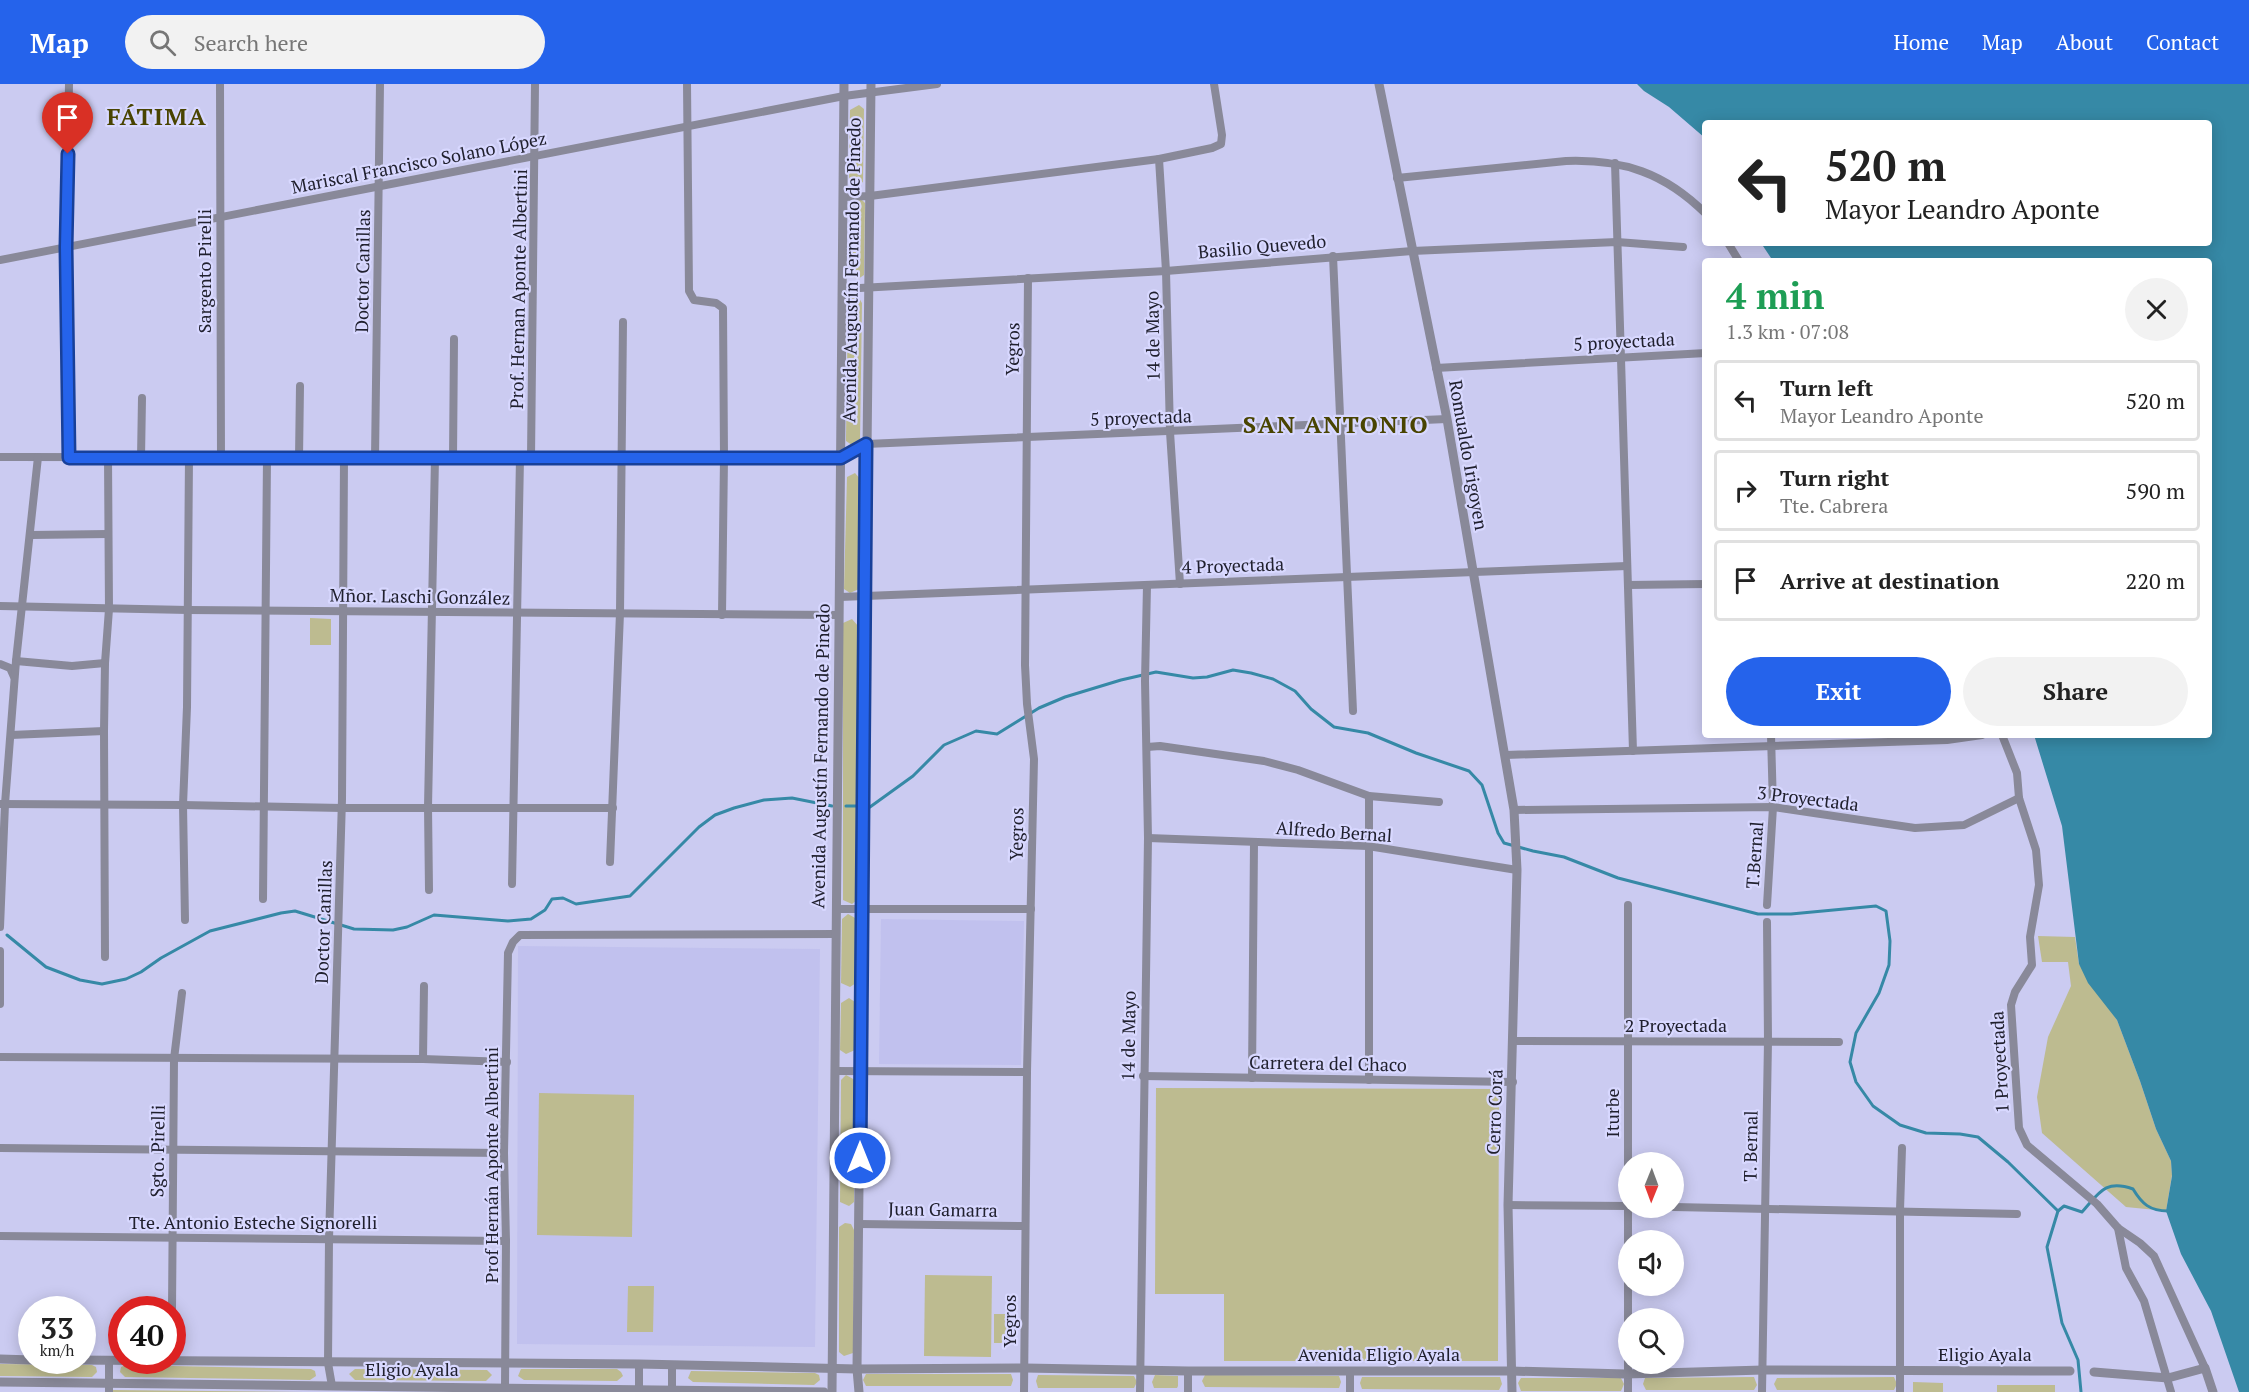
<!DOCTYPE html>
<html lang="en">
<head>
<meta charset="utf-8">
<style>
	:root { --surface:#fff; --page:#f2f2f2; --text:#222; --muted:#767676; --line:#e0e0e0; --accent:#2563eb }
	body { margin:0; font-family:"PT Serif",serif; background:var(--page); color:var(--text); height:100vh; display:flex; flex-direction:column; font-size:22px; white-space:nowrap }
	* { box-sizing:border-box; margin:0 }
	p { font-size:20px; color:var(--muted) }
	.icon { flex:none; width:33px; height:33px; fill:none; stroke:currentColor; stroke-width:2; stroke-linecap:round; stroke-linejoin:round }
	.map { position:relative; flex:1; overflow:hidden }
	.panel { position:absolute; left:1702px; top:174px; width:510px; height:480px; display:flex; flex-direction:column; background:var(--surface); border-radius:6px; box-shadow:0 3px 15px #0003 }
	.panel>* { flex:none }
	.hud { position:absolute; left:1702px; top:36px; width:510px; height:126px; border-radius:6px; box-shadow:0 3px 15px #0003; background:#fff; color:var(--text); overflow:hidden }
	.needle { width:39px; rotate:181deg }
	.buttons { position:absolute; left:1618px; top:1068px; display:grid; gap:12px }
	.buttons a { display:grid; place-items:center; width:66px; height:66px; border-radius:50%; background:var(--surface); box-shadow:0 3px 15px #0003; font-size:30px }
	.speed { position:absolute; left:18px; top:1212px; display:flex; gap:12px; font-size:30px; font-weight:700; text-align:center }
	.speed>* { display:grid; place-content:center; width:78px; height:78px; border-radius:50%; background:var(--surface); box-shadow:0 3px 15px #0003; line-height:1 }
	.speed small { font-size:15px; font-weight:400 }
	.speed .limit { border:9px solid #d22; background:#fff; color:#111 }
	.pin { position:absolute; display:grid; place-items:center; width:51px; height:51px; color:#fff; margin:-62px -26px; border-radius:50% 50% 50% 0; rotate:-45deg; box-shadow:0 0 6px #0007 }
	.pin .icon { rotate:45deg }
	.me { position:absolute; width:66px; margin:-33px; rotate:0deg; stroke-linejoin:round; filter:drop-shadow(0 0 4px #0008) }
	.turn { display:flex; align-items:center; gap:21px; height:126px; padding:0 24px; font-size:27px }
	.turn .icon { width:78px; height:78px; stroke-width:2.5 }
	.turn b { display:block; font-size:42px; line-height:51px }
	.round { display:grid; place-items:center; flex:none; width:63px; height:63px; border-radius:32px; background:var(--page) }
	.head { display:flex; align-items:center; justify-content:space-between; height:102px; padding:0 24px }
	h1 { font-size:36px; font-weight:700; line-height:45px; color:#1e9e55 }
	.primary-button { display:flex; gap:12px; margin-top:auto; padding:12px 24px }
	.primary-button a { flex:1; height:69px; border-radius:36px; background:var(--accent); color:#fff; font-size:24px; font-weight:700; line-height:69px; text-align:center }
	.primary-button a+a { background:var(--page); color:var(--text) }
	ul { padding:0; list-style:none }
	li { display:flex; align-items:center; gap:18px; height:81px; margin:0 12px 9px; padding:0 12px; border:3px solid var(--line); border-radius:6px }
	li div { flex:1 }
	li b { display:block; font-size:22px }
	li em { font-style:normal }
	header { display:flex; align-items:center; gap:36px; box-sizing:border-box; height:84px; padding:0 30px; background:var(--accent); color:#fff }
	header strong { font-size:28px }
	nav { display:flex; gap:33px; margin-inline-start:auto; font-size:21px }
	.search { width:420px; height:54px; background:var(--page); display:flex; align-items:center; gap:15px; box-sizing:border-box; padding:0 21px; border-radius:33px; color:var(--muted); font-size:22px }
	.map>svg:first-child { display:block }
	.built { fill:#c1c1ee }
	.green { fill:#bdbb90 }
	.water { fill:#3689a6 }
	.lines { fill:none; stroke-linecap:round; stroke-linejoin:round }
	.stream { stroke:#3689a6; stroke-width:3 }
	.minor { stroke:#898999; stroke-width:8 }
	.tertiary { stroke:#898999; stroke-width:9 }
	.route-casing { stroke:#184099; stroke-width:15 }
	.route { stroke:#2563eb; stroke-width:10 }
	.labels { text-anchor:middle; stroke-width:4.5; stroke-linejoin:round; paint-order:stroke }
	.street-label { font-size:18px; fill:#20202e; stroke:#d8d8ff }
	.district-label { font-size:24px; font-weight:bold; letter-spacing:1.5px; fill:#494401; stroke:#d8d8ff }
</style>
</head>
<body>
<header>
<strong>Map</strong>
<div class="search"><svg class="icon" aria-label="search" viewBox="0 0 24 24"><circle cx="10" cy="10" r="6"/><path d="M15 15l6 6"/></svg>Search here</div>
<nav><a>Home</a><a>Map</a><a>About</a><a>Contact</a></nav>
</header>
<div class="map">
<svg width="2249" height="1308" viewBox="0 0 2249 1308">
	<rect width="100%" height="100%" fill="#cbcbf1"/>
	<g class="built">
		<path d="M881 835 1024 837 1021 981 879 980Z"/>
		<path d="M518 862 820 865 815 1263 517 1260Z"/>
	</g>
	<g class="green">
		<path d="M859 21 864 25 863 98 855 102 849 98 850 26Z"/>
		<path d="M853 116H862L865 119 864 191 858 195 849 192 850 119Z"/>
		<path d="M853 212 859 214 862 219 860 357 852 361 846 357V353L848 217Z"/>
		<path d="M855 389 861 396 859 505 850 509 844 505 847 393Z"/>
		<path d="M310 534 331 535V561H310Z"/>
		<path d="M852 535 858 542 857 816 852 820 843 816V539Z"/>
		<path d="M848 830 857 835 856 899 850 903 841 899 842 835Z"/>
		<path d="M2038 852 2075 853 2079 880 2117 936 2140 997 2156 1045 2171 1077 2172 1091 2166 1127 2126 1123 2042 1049 2037 1013 2048 953 2071 902 2068 878H2042Z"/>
		<path d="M849 914 855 918V966L846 970 840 966 841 919Z"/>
		<path d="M846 991 855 996 854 1118 849 1122 840 1118 841 996Z"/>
		<path d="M1156 1004 1499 1005 1498 1277H1224V1210H1155Z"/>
		<path d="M539 1009 634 1011 632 1153 537 1151Z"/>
		<path d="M845 1139 851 1140 854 1146 853 1269 844 1272 839 1268V1143Z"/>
		<path d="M925 1191 992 1192 991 1273 924 1272Z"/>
		<path d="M628 1202H654L653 1248H627Z"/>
		<path d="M994 1230H1011L1010 1259H994Z"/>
		<path d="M0 1280 92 1281 96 1283 97 1288 92 1293 0 1292Z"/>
		<path d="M126 1281 311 1285 315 1287 316 1292 310 1296 125 1293 120 1288 121 1283Z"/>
		<path d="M355 1285 487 1286 492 1291 486 1297 355 1296 349 1290Z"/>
		<path d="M521 1285H617L621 1288 623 1292 617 1297 524 1296 518 1292Z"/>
		<path d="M691 1287 815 1289 819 1291 820 1296 814 1301 693 1298 688 1294Z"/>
		<path d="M866 1290H1011L1013 1296 1011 1302H866L863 1296Z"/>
		<path d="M1038 1291 1134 1292 1137 1298 1134 1304H1038L1036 1297Z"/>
		<path d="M1155 1291 1178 1292V1302L1177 1304H1154L1152 1298Z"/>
		<path d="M1205 1291 1339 1292 1341 1298 1339 1304 1205 1303 1202 1297Z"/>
		<path d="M1362 1293H1500L1502 1300 1499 1306 1362 1305 1360 1299Z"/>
		<path d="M1754 1293 1757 1301 1754 1306H1646L1643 1300 1645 1294Z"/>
		<path d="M1894 1293 1897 1300 1894 1306H1777L1774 1300 1777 1294Z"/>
		<path d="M1521 1294H1621L1624 1300 1621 1307H1521L1518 1299Z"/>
		<path d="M1913 1298 1943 1299V1308H1913Z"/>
		<rect x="1997" y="1301" width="58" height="7"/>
		<path d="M112 1306 305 1308H112Z"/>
	</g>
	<path class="water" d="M1637 0H2249V1308H2239L2211 1227 2181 1170 2166 1127 2172 1092 2171 1077 2156 1045 2140 997 2117 936 2088 899 2079 880 2062 742 2034 651H2210V177H1773L1761 159H2210V39H1706L1705 54 1669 23 1644 7Z"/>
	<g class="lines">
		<g class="stream">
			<path d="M846 722H856"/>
			<path d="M870 723 913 692 944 661 976 647 997 650 1039 624 1065 613 1121 596 1156 588 1193 594 1207 593 1233 586 1251 589 1273 595 1295 607 1311 625 1334 643 1368 649 1416 669 1469 687 1482 701 1498 749 1504 759 1533 767 1564 773 1618 794 1758 830H1791L1876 822 1886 827 1890 857 1889 881 1879 909 1856 949 1850 978 1856 998 1873 1022 1900 1041 1926 1049 1960 1050 1978 1053 2008 1078 2058 1127"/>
			<path d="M7 851 46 883 80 896 102 900 126 895 141 888 161 874 210 847 281 829 295 827 354 845 393 846 407 843 434 831 508 837 531 835 545 826 552 815 563 814 576 820 630 812 699 743 715 731 734 724 764 716 792 714 832 722"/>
			<path d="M2081 1308 2078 1276 2062 1239 2047 1163 2058 1127 2064 1122 2082 1128C2099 1109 2105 1095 2133 1105 2142 1120 2150 1127 2168 1127"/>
		</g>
		<g class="minor">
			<path d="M69 0 66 163 69 374"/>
			<path d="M220 0 221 374"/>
			<path d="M687 0 689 207 694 216 716 219 723 224 724 374 722 531"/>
			<path d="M1159 75 1166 187 1170 348 1180 500"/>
			<path d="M1615 79 1633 667"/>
			<path d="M1397 94 1566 77C1623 75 1665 89 1706 130"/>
			<path d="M844 113 870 112 1159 75 1212 64 1221 60 1222 51 1214 0"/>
			<path d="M1728 159 1739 177"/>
			<path d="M1333 172 1353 627"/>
			<path d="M0 176 844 12 937 0"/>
			<path d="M842 205 1166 187 1412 167 1617 158 1683 163"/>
			<path d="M1436 284 1706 269"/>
			<path d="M0 373 841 374 866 360 1447 335"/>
			<path d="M141 374 142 314"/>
			<path d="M299 374 300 302"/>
			<path d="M375 374 380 0"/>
			<path d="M453 374 454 255"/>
			<path d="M531 374 535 0"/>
			<path d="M31 451 108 450"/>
			<path d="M1628 501 1706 500"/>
			<path d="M840 513 1627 482"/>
			<path d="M0 522 188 526 839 531"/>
			<path d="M16 577 72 582 105 579"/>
			<path d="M0 580 10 584 14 593"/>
			<path d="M11 651 104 647"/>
			<path d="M2002 651 2017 689 2019 714 2036 766 2039 801 2030 853 2032 881 2015 908 2011 921 2019 1044 2027 1061 2097 1120 2118 1144 2140 1159 2154 1172 2205 1284"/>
			<path d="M1147 663 1160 662 1264 677 1298 686 1369 712 1439 718"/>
			<path d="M1506 671 1947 656 1982 651"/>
			<path d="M1369 712V996"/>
			<path d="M0 720 183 721 342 724H613"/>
			<path d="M1514 726 1773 723 1915 744 1964 741 2019 714"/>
			<path d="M1148 754 1368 762 1517 786"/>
			<path d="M610 778 620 529 623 238"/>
			<path d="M512 800 520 374"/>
			<path d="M429 806 428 723 435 374"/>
			<path d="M263 815 267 374"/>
			<path d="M1628 821V1308"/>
			<path d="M1767 821 1773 723 1771 651"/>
			<path d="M836 825H1031"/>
			<path d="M185 836 183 721 187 623 189 373"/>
			<path d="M0 843 5 720 16 577 38 373"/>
			<path d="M0 867V920"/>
			<path d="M105 873 104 647 105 579 109 525 108 373"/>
			<path d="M1514 957 1839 958"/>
			<path d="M0 973 423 975 507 978"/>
			<path d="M423 975 424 902"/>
			<path d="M835 987 1027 988"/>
			<path d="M1143 992 1513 998"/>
			<path d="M1252 994 1254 758"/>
			<path d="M0 1064 504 1069"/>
			<path d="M1508 1121 1629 1122"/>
			<path d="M1674 1123 2017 1130"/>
			<path d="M859 1140 1025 1142"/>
			<path d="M2118 1144 2126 1184 2144 1217 2171 1308"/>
			<path d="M0 1152 506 1157"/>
			<path d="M172 1226 174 975 182 909"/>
			<path d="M639 1280V1308"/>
			<path d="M1350 1287V1308"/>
			<path d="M332 1302 328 1279 329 1155 342 715 344 374"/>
			<path d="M505 1304 506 1157 504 1069 508 869 513 858 520 851 836 850"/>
			<path d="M109 1308V1277"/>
			<path d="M672 1308V1281"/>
			<path d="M1024 1308 1027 988 1034 675 1027 620 1025 581 1028 194"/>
			<path d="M1140 1308 1148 754 1145 597 1147 501"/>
			<path d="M1188 1308V1287"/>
			<path d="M1762 1308 1768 957 1767 838"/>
			<path d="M1900 1308V1126L1902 1064"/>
		</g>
		<g class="tertiary">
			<path d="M1379 0 1447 335 1514 726 1517 786 1508 1121 1512 1308"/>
			<path d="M0 1275 32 1276"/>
			<path d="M70 1276 639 1280 857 1285 1025 1284 1188 1287H1511L1626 1290 1763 1286 2070 1287"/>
			<path d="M2094 1288 2168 1294 2205 1284 2213 1308"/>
			<path d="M0 1298 824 1308"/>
			<path d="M832 1308 844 0"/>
			<path d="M859 1308 857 1285 871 0"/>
		</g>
	</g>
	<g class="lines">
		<g class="route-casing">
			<path id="route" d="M68 70 66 163 69 374H841L866 360 860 1074"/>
		</g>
		<use href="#route" class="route"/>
	</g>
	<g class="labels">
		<g class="street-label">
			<text transform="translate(419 79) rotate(-11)" y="6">Mariscal Francisco Solano López</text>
			<text transform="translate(1262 163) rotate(-5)" y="6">Basilio Quevedo</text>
			<text transform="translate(852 186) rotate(-89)" y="6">Avenida Augustín Fernando de Pinedo</text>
			<text transform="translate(205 187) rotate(-90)" y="6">Sargento Pirelli</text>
			<text transform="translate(363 187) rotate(-89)" y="6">Doctor Canillas</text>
			<text transform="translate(519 205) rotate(-89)" y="6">Prof. Hernan Aponte Albertini</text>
			<text transform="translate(1153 252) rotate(-91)" y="6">14 de Mayo</text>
			<text transform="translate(1624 258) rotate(-3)" y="6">5 proyectada</text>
			<text transform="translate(1013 265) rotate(-89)" y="6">Yegros</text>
			<text transform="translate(1141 334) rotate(-2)" y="6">5 proyectada</text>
			<text transform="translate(1468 371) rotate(80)" y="6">Romualdo Irigoyen</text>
			<text transform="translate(1233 482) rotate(-2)" y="6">4 Proyectada</text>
			<text transform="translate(420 513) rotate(1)" y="6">Mñor. Laschi González</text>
			<text transform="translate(821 672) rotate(-89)" y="6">Avenida Augustín Fernando de Pinedo</text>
			<text transform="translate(1808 715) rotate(7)" y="6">3 Proyectada</text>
			<text transform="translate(1334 748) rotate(4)" y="6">Alfredo Bernal</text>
			<text transform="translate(1017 750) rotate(-89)" y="6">Yegros</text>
			<text transform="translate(1755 771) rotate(-86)" y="6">T.Bernal</text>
			<text transform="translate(324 838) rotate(-88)" y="6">Doctor Canillas</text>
			<text x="1676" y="948">2 Proyectada</text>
			<text transform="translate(1129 952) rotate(-89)" y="6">14 de Mayo</text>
			<text transform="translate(2000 978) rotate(-93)" y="6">1 Proyectada</text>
			<text transform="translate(1328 980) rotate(1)" y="6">Carretera del Chaco</text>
			<text transform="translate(1495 1028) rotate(-88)" y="6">Cerro Corá</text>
			<text transform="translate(1613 1029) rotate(-90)" y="6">Iturbe</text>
			<text transform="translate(1751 1062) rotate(-89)" y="6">T. Bernal</text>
			<text transform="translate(158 1067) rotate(-89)" y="6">Sgto. Pirelli</text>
			<text transform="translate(492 1081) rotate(-90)" y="6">Prof Hernán Aponte Albertini</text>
			<text transform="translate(943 1126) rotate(1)" y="6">Juan Gamarra</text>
			<text x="253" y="1145">Tte. Antonio Esteche Signorelli</text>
			<text transform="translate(1010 1237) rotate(-90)" y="6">Yegros</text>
			<text x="1379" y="1277">Avenida Eligio Ayala</text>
			<text x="1985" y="1277">Eligio Ayala</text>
			<text x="412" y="1292">Eligio Ayala</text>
		</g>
		<g class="district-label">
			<text x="157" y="41">FÁTIMA</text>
			<text x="1336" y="349">SAN ANTONIO</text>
		</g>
	</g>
</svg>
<div class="buttons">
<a><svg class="needle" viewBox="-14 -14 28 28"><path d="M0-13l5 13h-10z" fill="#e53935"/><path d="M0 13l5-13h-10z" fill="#767676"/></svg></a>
<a><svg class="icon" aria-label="sound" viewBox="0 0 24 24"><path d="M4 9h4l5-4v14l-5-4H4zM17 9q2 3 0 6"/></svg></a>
<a><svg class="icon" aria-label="search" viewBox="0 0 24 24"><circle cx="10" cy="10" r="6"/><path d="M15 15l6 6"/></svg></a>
</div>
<div class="speed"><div>33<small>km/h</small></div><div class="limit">40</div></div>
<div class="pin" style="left:68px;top:70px;background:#d93025"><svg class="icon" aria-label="arrive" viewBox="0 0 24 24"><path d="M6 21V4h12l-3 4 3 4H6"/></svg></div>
<svg class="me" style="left:860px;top:1074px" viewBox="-20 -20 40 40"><circle r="17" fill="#2563eb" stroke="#fff" stroke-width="3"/><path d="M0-11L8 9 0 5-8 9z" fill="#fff"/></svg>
<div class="hud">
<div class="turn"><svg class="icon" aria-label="left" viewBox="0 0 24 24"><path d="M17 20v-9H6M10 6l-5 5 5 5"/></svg><div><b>520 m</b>Mayor Leandro Aponte</div></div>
</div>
<section class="panel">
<div class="head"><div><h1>4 min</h1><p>1.3 km · 07:08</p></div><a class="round"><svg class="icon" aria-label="close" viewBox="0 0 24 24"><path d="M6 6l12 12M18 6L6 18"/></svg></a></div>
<ul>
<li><svg class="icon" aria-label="left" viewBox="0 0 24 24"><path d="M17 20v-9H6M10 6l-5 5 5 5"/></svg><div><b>Turn left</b><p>Mayor Leandro Aponte</p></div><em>520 m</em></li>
<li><svg class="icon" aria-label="right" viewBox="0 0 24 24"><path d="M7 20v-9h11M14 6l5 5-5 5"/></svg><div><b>Turn right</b><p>Tte. Cabrera</p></div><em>590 m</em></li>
<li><svg class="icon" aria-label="arrive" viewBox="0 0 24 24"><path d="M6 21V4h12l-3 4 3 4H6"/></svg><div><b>Arrive at destination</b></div><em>220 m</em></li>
</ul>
<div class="primary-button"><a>Exit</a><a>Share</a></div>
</section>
</div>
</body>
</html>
